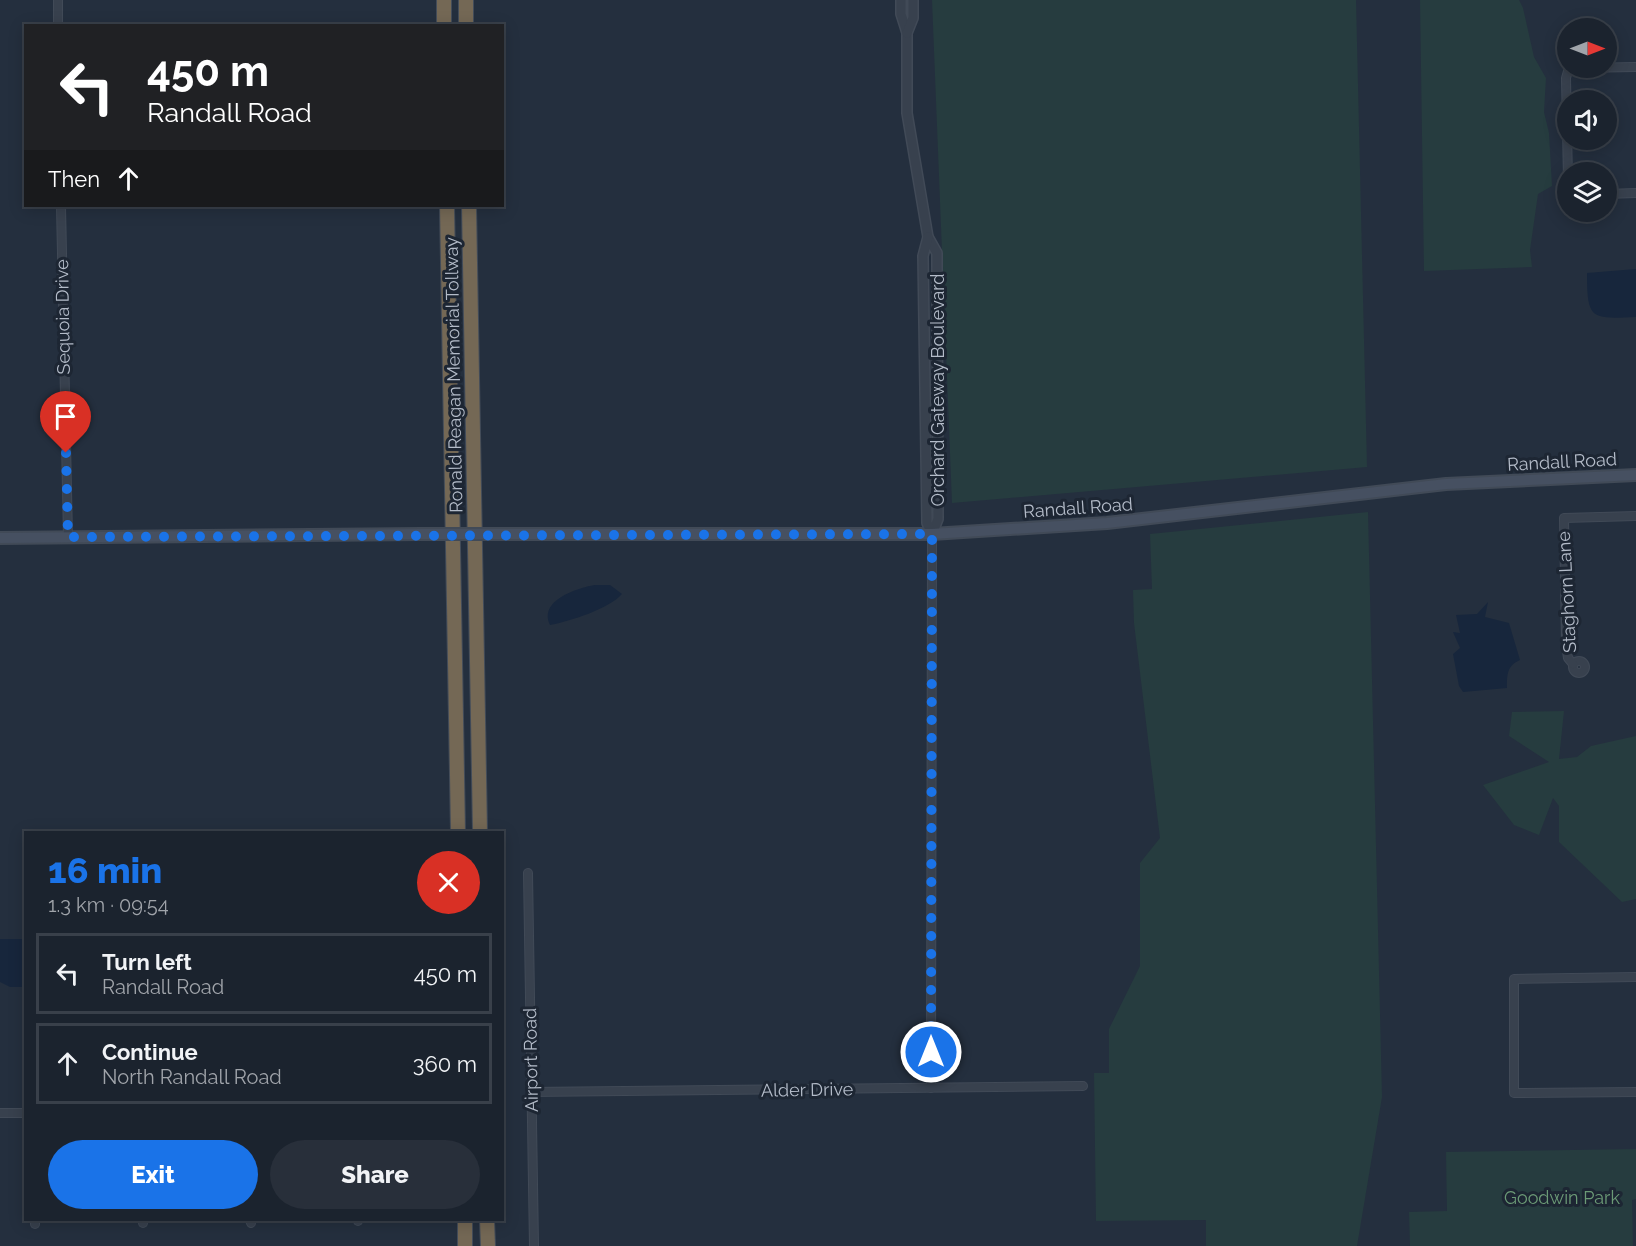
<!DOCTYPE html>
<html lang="en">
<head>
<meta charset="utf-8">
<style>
	:root { --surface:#1b232e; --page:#282f3a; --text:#f1f3f6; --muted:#a0a4aa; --line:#39404a; --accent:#1a73e8 }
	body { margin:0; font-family:Raleway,sans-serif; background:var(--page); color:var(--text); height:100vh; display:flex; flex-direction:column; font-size:22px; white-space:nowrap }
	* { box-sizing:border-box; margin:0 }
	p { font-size:20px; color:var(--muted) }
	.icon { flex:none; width:33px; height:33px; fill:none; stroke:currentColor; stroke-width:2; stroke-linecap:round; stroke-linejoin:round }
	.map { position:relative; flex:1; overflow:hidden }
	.panel { position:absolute; left:24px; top:831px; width:480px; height:390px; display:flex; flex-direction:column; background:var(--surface); border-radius:0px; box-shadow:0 3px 15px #0003,0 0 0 2px var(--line) }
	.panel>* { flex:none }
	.banner { position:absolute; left:24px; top:24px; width:480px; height:183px; border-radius:0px; box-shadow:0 3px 15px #0003,0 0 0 2px var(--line); background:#202124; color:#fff; overflow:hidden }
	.needle { width:39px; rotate:90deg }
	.controls { position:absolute; left:1557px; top:18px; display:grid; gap:12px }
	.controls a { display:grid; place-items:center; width:60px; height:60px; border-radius:50%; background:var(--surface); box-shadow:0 3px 15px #0003,0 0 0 2px var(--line); font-size:30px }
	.pin { position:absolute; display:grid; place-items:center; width:51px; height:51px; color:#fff; margin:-62px -26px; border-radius:50% 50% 50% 0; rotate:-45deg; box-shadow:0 0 6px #0007 }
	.pin .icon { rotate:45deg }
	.me { position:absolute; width:66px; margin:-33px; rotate:0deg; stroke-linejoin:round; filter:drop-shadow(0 0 4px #0008) }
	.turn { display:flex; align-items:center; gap:21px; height:126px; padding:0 24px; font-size:27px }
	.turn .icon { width:78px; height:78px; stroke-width:2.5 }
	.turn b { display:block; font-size:42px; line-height:51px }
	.then { display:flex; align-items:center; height:57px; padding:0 24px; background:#0003; gap:12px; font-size:22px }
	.round { display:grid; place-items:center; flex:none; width:63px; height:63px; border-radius:32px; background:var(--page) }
	.headline { display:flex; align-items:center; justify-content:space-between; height:102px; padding:0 24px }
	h1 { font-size:36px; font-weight:800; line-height:45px; color:var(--accent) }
	.button { display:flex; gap:12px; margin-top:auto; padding:12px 24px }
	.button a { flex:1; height:69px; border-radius:36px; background:var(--accent); color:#fff; font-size:24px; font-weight:800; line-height:69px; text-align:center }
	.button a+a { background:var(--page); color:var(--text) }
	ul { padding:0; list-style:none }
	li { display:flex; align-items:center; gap:18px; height:81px; margin:0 12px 9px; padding:0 12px; border:3px solid var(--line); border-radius:0px }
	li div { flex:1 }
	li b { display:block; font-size:22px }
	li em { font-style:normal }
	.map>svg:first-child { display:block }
	.green { fill:#263c3f }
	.water { fill:#17263c }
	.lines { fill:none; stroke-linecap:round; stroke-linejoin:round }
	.minor-casing { stroke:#414a57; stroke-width:10 }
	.tertiary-casing { stroke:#414a57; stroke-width:12 }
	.secondary-casing { stroke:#414a57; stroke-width:14 }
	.motorway-casing { stroke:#434c59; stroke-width:16 }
	.minor { stroke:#38414e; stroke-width:8 }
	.tertiary { stroke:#38414e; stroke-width:9 }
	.secondary { stroke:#465061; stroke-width:10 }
	.motorway { stroke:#746855; stroke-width:14 }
	.secondary-bridge-casing { stroke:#414a57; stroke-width:14; stroke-linecap:butt }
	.secondary-bridge { stroke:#465061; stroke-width:10 }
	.route { stroke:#1a73e8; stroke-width:10; stroke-dasharray:0 18 }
	.labels { text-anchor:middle; stroke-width:6; stroke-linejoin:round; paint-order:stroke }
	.street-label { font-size:18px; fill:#b4bcc9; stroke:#1d2633 }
	.park-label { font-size:18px; fill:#6b9a76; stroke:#1d2633 }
</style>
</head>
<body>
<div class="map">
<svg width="1636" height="1246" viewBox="0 0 1636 1246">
	<rect width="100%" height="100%" fill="#242f3e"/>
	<g class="green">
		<path d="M932 0H1356L1367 467 952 503Z"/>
		<path d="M1420 0H1519L1523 8 1534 57 1546 78 1544 112 1549 133 1552 186 1538 194 1530 250 1532 267 1424 271Z"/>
		<path d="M1368 512 1382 1097 1357 1246H1206V1220L1096 1221 1094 1073H1109V1029L1140 966V863L1160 838 1134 623 1133 590 1152 589 1150 534Z"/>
		<path d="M1564 711 1559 759 1577 757 1591 746 1636 736V899L1622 902 1559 842V806L1553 798 1539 835 1514 825 1483 785 1549 762 1509 736 1512 712Z"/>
		<path d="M1636 1149V1199L1632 1200 1633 1246H1410L1409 1212 1447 1211 1446 1152Z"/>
	</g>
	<g class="water">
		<path d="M1636 269V317C1591 319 1587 320 1587 273Z"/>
		<path d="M595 585H610L622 594C609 609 570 621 550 625 538 601 576 588 595 585Z"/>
		<path d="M1488 602 1485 617 1509 623 1520 660C1507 666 1507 674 1507 688L1463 692 1459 686 1453 654 1460 648 1453 632 1460 633 1456 615 1477 614Z"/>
		<path d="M0 939H25V987H10L0 982Z"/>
	</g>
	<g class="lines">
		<g class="minor-casing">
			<g id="minor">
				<path d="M58 0V26"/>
				<path d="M1568 180 1566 78 1568 71 1578 68 1636 67"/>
				<path d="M1606 194 1636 193"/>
				<path d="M61 206 68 537"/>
				<circle cx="1579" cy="667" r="6"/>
				<path d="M1573 664 1568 658 1566 644 1564 518 1636 516"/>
				<path d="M528 873 534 1246"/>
				<path d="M1636 977 1514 979V1093L1636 1092"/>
				<path d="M931 1088 932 534"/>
				<path d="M531 1092 1083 1086"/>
				<path d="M0 1113H26"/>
				<path d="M35 1220V1224"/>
				<path d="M143 1220V1223"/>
				<path d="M250 1220 251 1223"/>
				<path d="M358 1220V1221"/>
			</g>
		</g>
		<g class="tertiary-casing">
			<g id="tertiary">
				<path d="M901 0V14L907 33V113L928 237 937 253V266L938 519 932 534"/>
				<path d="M907 33 913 18V0"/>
				<path d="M928 237 923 256 927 523 932 534"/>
			</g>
		</g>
		<g class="secondary-casing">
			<g id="secondary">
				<path d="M506 534H932L1107 523 1446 484 1636 475"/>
				<path d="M0 538 421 534"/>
			</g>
		</g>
		<g class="motorway-casing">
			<g id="motorway">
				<path d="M444 0V26"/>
				<path d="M466 0V26"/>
				<path d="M447 206 458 832"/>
				<path d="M469 206 480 832"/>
				<path d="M465 1220V1246"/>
				<path d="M487 1220 488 1246"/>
			</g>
		</g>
		<use href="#minor" class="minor"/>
		<use href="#tertiary" class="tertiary"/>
		<use href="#secondary" class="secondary"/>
		<use href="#motorway" class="motorway"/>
		<g class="secondary-bridge-casing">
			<path id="secondary-bridge" d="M421 534H506"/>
		</g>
		<use href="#secondary-bridge" class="secondary-bridge"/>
	</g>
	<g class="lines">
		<path class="route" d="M66 453 68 537 932 534 931 1052"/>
	</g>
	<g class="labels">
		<g class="street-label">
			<text transform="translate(63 317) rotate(-91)" y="6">Sequoia Drive</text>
			<text transform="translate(454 375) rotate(-91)" y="6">Ronald Reagan Memorial Tollway</text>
			<text transform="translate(938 390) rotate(-90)" y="6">Orchard Gateway Boulevard</text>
			<text transform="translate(1562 462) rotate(-3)" y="6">Randall Road</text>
			<text transform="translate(1078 508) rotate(-4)" y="6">Randall Road</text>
			<text transform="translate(1567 592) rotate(-93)" y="6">Staghorn Lane</text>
			<text transform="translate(531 1060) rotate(-91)" y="6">Airport Road</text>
			<text transform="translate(807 1090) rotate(-1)" y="6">Alder Drive</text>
		</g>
		<g class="park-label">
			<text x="1562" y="1204">Goodwin Park</text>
		</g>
	</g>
</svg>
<div class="controls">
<a><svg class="needle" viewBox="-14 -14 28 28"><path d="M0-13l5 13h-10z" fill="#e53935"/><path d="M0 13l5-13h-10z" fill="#a0a4aa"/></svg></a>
<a><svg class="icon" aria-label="sound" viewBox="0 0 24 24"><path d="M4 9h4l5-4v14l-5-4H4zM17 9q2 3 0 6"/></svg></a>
<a><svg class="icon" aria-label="layers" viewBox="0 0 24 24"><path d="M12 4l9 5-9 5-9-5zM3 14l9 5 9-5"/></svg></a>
</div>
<div class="pin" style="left:66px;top:453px;background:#d93025"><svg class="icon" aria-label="arrive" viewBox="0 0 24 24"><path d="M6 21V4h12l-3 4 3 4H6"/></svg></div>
<svg class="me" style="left:931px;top:1052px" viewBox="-20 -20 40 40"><circle r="17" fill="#1a73e8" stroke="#fff" stroke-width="3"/><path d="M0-11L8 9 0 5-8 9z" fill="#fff"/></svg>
<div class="banner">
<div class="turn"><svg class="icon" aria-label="left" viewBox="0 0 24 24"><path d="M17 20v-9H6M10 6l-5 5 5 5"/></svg><div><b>450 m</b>Randall Road</div></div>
<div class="then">Then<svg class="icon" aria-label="ahead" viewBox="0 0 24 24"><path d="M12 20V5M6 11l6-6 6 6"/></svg></div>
</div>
<section class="panel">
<div class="headline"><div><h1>16 min</h1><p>1.3 km · 09:54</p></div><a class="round" style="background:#d93025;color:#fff"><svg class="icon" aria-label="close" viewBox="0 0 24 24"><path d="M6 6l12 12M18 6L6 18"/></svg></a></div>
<ul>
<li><svg class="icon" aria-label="left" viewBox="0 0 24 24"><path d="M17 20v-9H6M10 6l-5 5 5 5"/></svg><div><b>Turn left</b><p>Randall Road</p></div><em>450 m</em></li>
<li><svg class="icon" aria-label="ahead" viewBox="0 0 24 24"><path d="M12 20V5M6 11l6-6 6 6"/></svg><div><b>Continue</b><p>North Randall Road</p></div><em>360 m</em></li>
</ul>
<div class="button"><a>Exit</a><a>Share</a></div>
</section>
</div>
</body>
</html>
